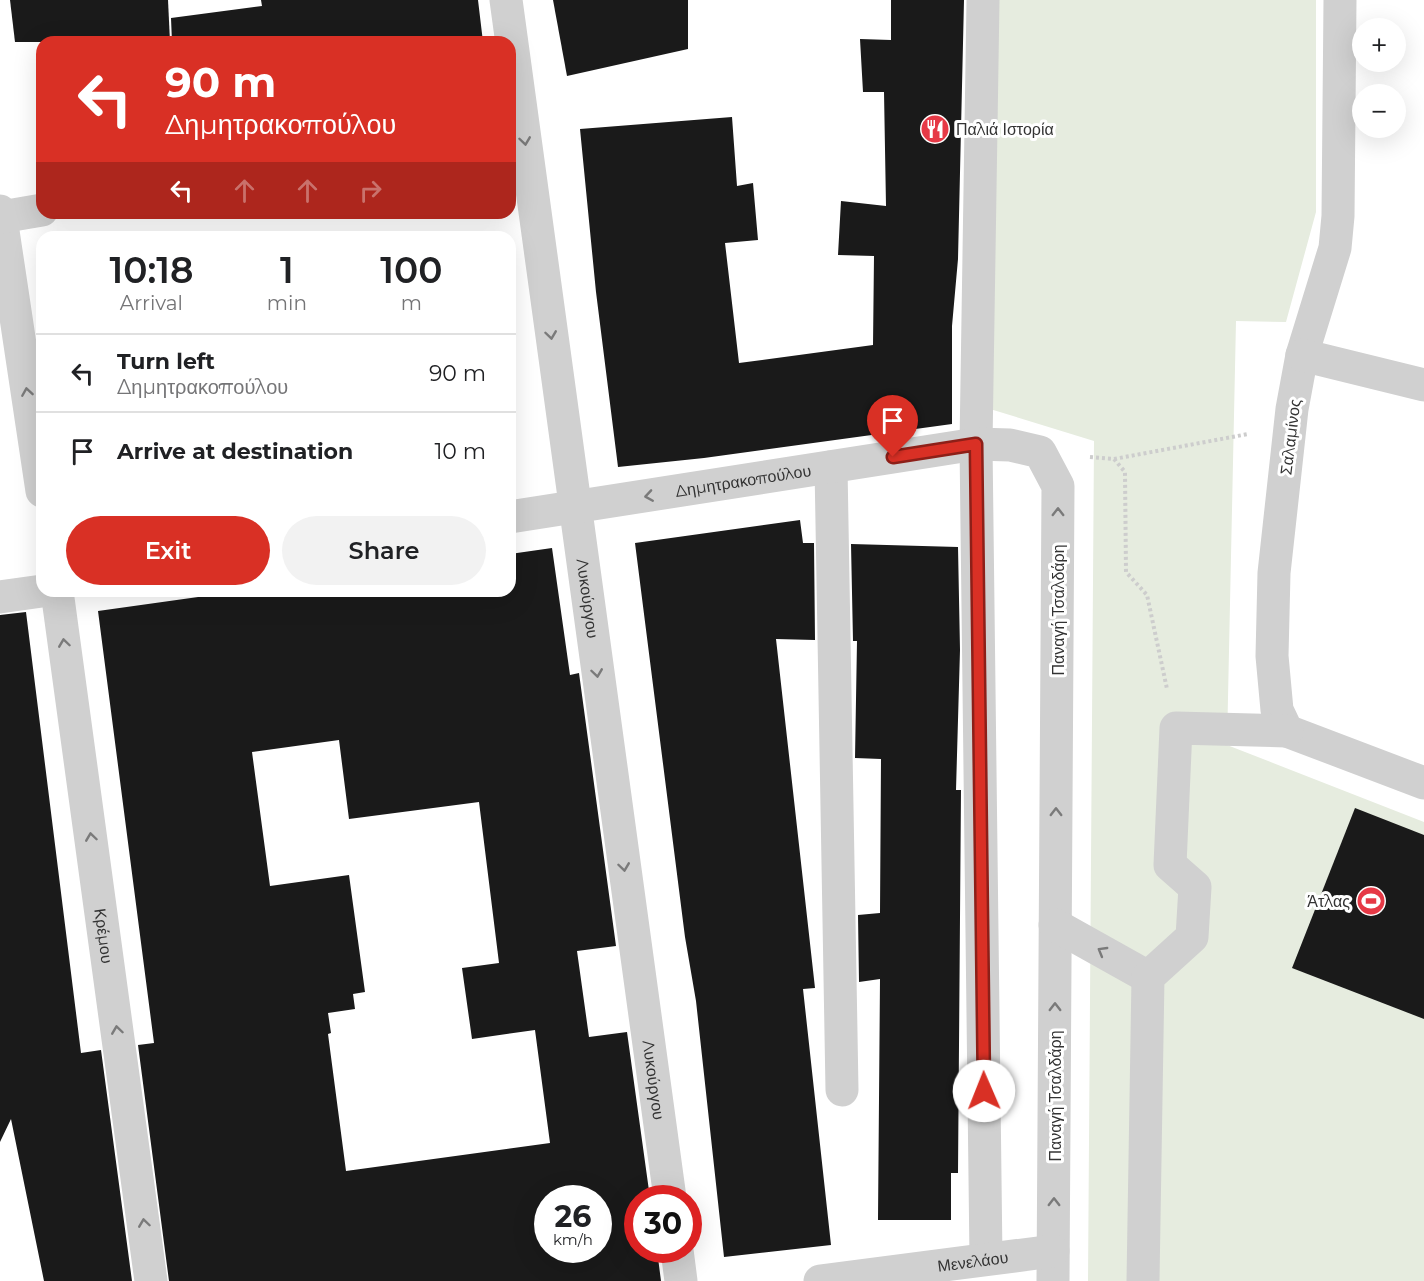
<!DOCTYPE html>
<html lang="en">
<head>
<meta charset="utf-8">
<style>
	:root { --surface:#fff; --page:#f2f2f2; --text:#202124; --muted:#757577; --line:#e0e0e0; --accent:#d93025 }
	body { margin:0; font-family:Montserrat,sans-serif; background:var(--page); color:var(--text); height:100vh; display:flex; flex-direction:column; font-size:22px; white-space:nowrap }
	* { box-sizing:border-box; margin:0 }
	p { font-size:20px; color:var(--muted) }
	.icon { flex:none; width:33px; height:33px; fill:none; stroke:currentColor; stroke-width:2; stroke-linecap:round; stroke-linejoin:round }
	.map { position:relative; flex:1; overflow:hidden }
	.side { position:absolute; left:36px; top:231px; width:480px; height:366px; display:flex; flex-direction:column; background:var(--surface); border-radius:18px; box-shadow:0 6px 24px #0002 }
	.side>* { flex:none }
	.banner { position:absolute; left:36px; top:36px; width:480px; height:183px; border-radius:18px; box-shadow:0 6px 24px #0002; background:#d93025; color:#fff; overflow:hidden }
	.fabs { position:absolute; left:1352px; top:18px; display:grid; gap:12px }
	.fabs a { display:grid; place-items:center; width:54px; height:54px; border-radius:50%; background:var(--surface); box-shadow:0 6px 24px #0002; font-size:30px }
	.speed { position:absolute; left:534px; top:1185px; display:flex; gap:12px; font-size:30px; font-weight:700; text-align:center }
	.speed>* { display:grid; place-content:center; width:78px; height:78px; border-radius:50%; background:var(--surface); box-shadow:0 6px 24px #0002; line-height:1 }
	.speed small { font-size:15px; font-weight:400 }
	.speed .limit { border:9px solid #d22; background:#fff; color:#111 }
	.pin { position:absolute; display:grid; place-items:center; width:51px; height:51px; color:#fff; margin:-62px -26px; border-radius:50% 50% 50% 0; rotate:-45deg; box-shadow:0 0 6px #0007 }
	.pin .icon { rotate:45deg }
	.me { position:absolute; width:66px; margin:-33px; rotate:359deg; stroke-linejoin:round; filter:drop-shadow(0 0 4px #0008) }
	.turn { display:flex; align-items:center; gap:21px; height:126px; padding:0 30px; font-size:27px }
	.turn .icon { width:78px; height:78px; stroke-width:2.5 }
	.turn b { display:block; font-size:42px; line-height:51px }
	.lanes { display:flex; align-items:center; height:57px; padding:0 30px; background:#0003; justify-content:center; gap:30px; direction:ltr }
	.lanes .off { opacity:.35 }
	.eta { display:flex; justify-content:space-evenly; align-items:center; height:102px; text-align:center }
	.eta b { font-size:36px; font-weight:600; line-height:42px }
	.button { display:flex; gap:12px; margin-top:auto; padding:12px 30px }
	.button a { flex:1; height:69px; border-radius:36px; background:var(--accent); color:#fff; font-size:24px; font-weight:600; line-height:69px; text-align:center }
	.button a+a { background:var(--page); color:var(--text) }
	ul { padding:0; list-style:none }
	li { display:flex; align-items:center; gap:18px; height:78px; padding:0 30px; border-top:2px solid var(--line) }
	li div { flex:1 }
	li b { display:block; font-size:22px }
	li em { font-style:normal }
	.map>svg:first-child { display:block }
	.green { fill:#e6ecdf }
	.building { fill:#1a1a1a; fill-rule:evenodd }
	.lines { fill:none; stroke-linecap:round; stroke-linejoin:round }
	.path { stroke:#cdcdcd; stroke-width:4; stroke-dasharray:3 3; stroke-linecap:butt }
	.minor { stroke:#d0d0d0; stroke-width:33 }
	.oneway { stroke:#7a7a7a }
	.route-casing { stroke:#8d1f18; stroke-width:15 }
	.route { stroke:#d93025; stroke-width:10 }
	.labels { text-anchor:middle; stroke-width:6; stroke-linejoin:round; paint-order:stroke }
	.poi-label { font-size:16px; fill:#333; stroke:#fff; text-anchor:start }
	.street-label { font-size:16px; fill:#333; stroke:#fff }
</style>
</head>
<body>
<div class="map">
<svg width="1424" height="1281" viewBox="0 0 1424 1281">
	<rect width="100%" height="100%" fill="#fff"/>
	<path class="green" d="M991 0H1316V212L1286 322 1236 321 1227 745 1424 822V1281H1088L1094 441 990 409Z"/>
	<g class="building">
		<path d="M10 0H168L170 42H15Z"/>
		<path d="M261 0H478L483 42H172L171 18 262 6Z"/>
		<path d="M553 0H688V49L567 76Z"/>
		<path d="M891 0H964L958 259 952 326V424L704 458 618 467 596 292 580 129 732 117 737 186 753 183 758 240 725 243 739 363 873 345 874 256 838 255 841 201 886 206 884 92H863L860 39 891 40Z"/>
		<path d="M800 520 803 543H814L815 640 776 639 815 988 803 989 831 1245 724 1257 696 1001 685 937 635 543Z"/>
		<path d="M851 544 958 547 960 650 956 790H961L958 1173H951V1220H878L880 979 859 982 858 915 880 913 881 759 855 758 857 641H853Z"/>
		<path d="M552 548 570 675 579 673 616 946 577 951 589 1037 627 1032 650 1198H638V1250H657L661 1281H169L138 1045 154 1043 98 611 241 591H510V554ZM339 740 349 819 479 802 499 963 462 968 472 1039 535 1030 550 1143 346 1171 328 1034 331 1033 328 1013 355 1009 353 994 365 992 349 875 270 886 252 752ZM548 1198H598V1250H548Z"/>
		<path d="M26 612 81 1053 101 1050 132 1281H44L11 1119 0 1142V615Z"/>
		<path d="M1355 808 1424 835V1019L1292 968Z"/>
	</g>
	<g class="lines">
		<g class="path">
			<path d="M1090 457 1114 459 1125 472 1126 572 1147 595 1167 689"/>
			<path d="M1114 459 1248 434"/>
		</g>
		<g class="minor">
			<path id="s1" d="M506 0 670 1198"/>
			<path d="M983 0 976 444 986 1259"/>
			<path d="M1340 0 1338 216 1335 248 1302 355 1292 409 1274 573 1272 656 1277 710 1287 731 1424 783"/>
			<path d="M0 211 42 491"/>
			<path d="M1 217 42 210"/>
			<path d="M1302 355 1424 385"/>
			<path d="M831 467 842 1090"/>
			<path id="s2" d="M510 517 976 444 1010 445 1040 452 1058 486 1053 1281"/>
			<path id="s3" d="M57 591 151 1281"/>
			<path d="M0 597 42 591"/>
			<path d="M1055 925 1148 977"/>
			<path d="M677 1250 681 1281"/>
			<path id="s4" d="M820 1281 1053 1251"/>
			<path d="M1143 1281 1148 977 1192 937 1195 887 1170 865 1176 728 1287 731"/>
		</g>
	</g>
	<defs><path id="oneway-chevron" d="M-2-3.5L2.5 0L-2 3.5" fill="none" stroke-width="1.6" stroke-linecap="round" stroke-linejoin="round" transform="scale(1.5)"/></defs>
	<g class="oneway">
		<use href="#oneway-chevron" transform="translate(525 141) rotate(82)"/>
		<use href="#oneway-chevron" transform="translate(551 335) rotate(82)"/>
		<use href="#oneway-chevron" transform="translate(27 392) rotate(-99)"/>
		<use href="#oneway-chevron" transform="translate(649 496) rotate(171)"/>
		<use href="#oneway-chevron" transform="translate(1058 512) rotate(-90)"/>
		<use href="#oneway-chevron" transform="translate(64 643) rotate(-98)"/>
		<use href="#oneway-chevron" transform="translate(597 673) rotate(82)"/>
		<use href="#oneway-chevron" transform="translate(1056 812) rotate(-90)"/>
		<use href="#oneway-chevron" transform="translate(91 837) rotate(-98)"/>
		<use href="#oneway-chevron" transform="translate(624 867) rotate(82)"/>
		<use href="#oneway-chevron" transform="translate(1102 951) rotate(-150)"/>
		<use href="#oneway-chevron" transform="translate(1055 1007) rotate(-90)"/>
		<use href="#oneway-chevron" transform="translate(117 1030) rotate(-98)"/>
		<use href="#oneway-chevron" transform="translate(1054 1202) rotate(-90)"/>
		<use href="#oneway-chevron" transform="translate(144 1223) rotate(-98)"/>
	</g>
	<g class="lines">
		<g class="route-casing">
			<path id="route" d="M893 457 976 444 984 1091"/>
		</g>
		<use href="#route" class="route"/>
	</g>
	<defs>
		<g id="restaurant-disc" transform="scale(1.5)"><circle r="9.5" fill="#e63946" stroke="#fff"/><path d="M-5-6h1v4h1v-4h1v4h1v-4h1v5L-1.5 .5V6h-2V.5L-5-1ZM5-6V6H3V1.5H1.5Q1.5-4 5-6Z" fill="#fff"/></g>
		<g id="stadium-disc" transform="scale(1.5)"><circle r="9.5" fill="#e63946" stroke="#fff"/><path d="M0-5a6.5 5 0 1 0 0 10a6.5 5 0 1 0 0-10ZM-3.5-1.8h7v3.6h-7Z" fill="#fff"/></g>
	</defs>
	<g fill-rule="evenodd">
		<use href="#restaurant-disc" x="935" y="129"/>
		<use href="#stadium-disc" x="1371" y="901"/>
	</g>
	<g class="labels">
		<g class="poi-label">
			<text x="956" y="135">Παλιά Ιστορία</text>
			<text x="1350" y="907" text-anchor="end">Άτλας</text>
		</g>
		<g class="street-label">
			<text transform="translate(1290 437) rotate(-83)" y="6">Σαλαμίνος</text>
			<text dy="6" stroke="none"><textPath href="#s2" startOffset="236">Δημητρακοπούλου</textPath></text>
			<text dy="6" stroke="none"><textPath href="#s1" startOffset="604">Λυκούργου</textPath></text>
			<text transform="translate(1058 610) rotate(-90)" y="6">Παναγή Τσαλδάρη</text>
			<text dy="6" stroke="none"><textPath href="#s3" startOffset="348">Κρέμου</textPath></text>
			<text dy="6" stroke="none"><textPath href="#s1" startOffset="1090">Λυκούργου</textPath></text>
			<text transform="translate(1055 1096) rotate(-90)" y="6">Παναγή Τσαλδάρη</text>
			<text dy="6" stroke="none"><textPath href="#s4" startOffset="154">Μενελάου</textPath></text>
		</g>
	</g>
</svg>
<div class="fabs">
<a>+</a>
<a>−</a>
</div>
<div class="speed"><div>26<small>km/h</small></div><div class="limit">30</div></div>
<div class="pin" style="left:893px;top:457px;background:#d93025"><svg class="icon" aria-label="arrive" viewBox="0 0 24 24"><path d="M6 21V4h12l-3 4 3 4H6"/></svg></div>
<svg class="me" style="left:984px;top:1091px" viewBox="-20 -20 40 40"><circle r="19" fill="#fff"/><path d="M0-13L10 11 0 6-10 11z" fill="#d93025"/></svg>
<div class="banner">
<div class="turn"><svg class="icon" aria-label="left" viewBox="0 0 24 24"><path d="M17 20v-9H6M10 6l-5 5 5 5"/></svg><div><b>90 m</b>Δημητρακοπούλου</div></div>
<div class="lanes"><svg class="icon" aria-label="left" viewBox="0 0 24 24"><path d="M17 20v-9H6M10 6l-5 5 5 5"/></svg><svg class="icon off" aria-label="ahead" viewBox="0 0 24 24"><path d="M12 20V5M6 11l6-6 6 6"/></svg><svg class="icon off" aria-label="ahead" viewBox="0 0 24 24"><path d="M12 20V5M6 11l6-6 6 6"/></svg><svg class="icon off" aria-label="right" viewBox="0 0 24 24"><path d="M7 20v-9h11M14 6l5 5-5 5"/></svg></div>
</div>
<section class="side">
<div class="eta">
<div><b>10:18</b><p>Arrival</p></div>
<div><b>1</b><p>min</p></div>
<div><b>100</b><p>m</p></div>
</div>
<ul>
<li><svg class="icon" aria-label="left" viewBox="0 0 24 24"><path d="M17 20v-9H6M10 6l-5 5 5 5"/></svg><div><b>Turn left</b><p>Δημητρακοπούλου</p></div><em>90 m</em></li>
<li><svg class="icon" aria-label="arrive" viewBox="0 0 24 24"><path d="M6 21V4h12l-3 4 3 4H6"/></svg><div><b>Arrive at destination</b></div><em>10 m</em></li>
</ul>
<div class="button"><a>Exit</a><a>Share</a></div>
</section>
</div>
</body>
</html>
